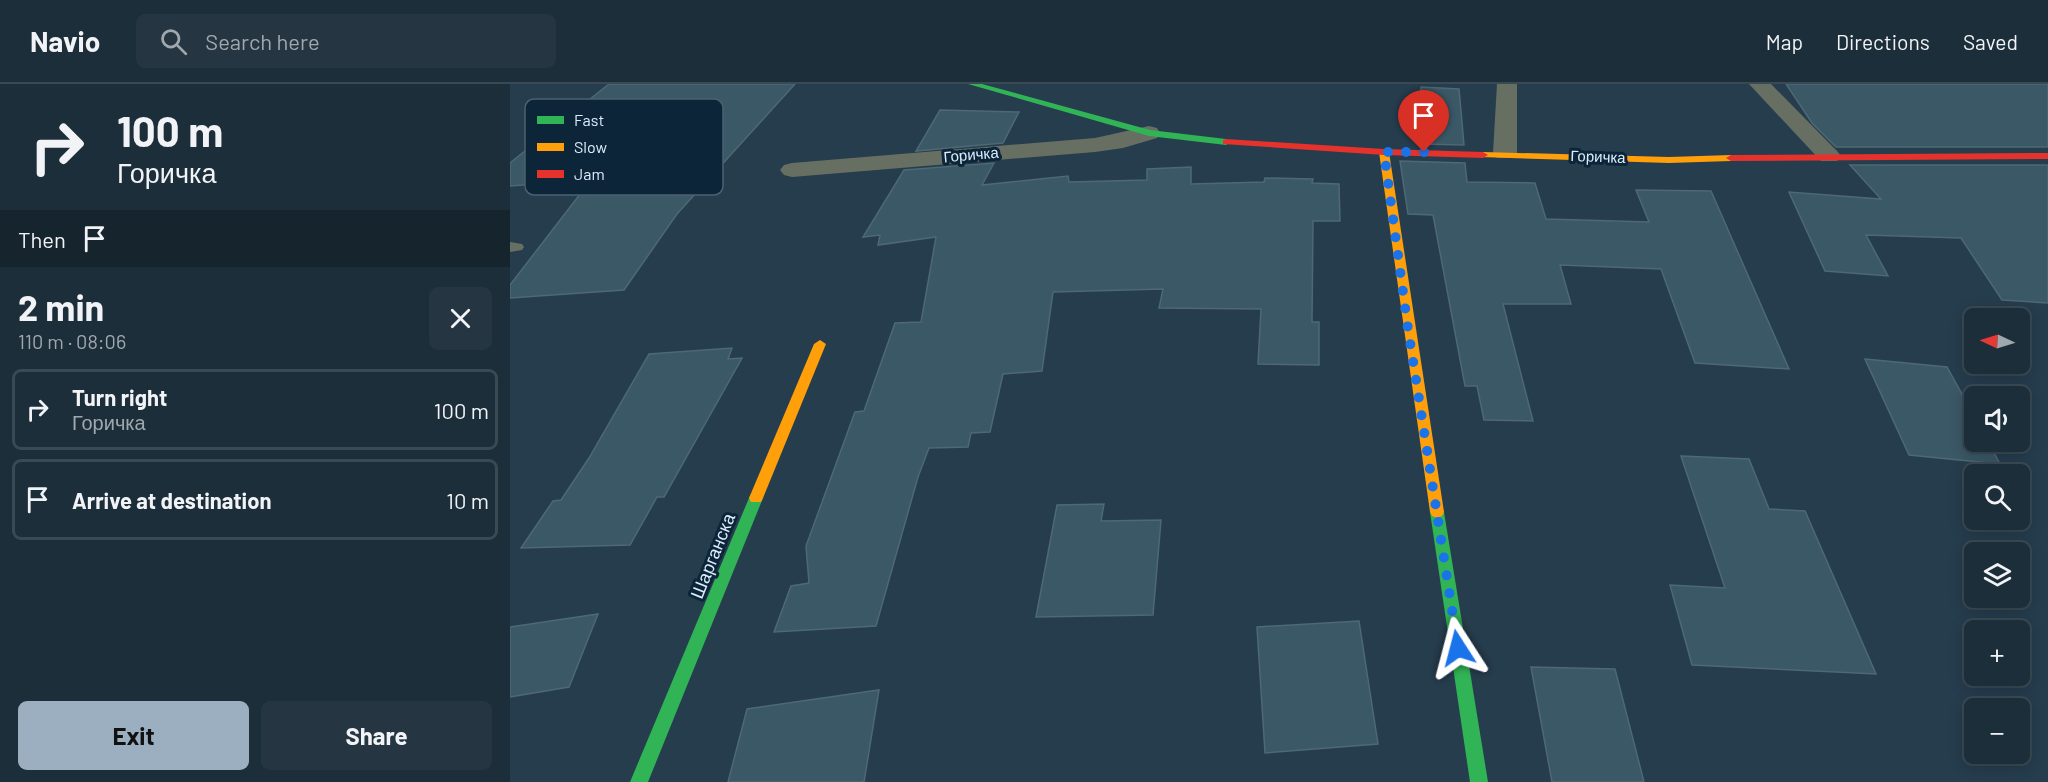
<!DOCTYPE html>
<html lang="en">
<head>
<meta charset="utf-8">
<style>
	:root { --surface:#1c2e3a; --page:#253642; --text:#f1f3f6; --muted:#a0a8af; --line:#3a4a54; --accent:#9cafc0 }
	body { margin:0; font-family:Barlow,sans-serif; background:var(--page); color:var(--text); height:100vh; display:flex; flex-direction:column; font-size:22px; white-space:nowrap }
	* { box-sizing:border-box; margin:0 }
	p { font-size:20px; color:var(--muted) }
	.icon { flex:none; width:33px; height:33px; fill:none; stroke:currentColor; stroke-width:2; stroke-linecap:round; stroke-linejoin:round }
	.map { position:relative; flex:1; overflow:hidden }
	.panel { display:flex; flex-direction:column; background:var(--surface); width:510px }
	.panel>* { flex:none }
	.banner { background:#1c2e3a; color:var(--text); overflow:hidden }
	.needle { width:39px; rotate:274deg }
	.tools { position:absolute; left:1454px; top:224px; display:grid; gap:12px }
	.tools a { display:grid; place-items:center; width:66px; height:66px; border-radius:9px; background:var(--surface); box-shadow:0 3px 15px #0003,0 0 0 2px var(--line); font-size:30px }
	.pin { position:absolute; display:grid; place-items:center; width:51px; height:51px; color:#fff; margin:-62px -26px; border-radius:50% 50% 50% 0; rotate:-45deg; box-shadow:0 0 6px #0007 }
	.pin .icon { rotate:45deg }
	.me { position:absolute; width:66px; margin:-33px; rotate:351deg; stroke-linejoin:round; filter:drop-shadow(0 0 4px #0008) }
	.turn { display:flex; align-items:center; gap:21px; height:126px; padding:0 18px; font-size:27px }
	.turn .icon { width:78px; height:78px; stroke-width:2.5 }
	.turn b { display:block; font-size:42px; line-height:51px }
	.then { display:flex; align-items:center; height:57px; padding:0 18px; background:#0003; gap:12px; font-size:22px }
	.round { display:grid; place-items:center; flex:none; width:63px; height:63px; border-radius:9px; background:var(--page) }
	.headline { display:flex; align-items:center; justify-content:space-between; height:102px; padding:0 18px }
	h1 { font-size:36px; font-weight:700; line-height:45px }
	.button { display:flex; gap:12px; margin-top:auto; padding:12px 18px }
	.button a { flex:1; height:69px; border-radius:9px; background:var(--accent); color:#111; font-size:24px; font-weight:700; line-height:69px; text-align:center }
	.button a+a { background:var(--page); color:var(--text) }
	ul { padding:0; list-style:none }
	li { display:flex; align-items:center; gap:18px; height:81px; margin:0 12px 9px; padding:0 6px; border:3px solid var(--line); border-radius:9px }
	li div { flex:1 }
	li b { display:block; font-size:22px }
	li em { font-style:normal }
	header { display:flex; align-items:center; gap:36px; box-sizing:border-box; height:84px; padding:0 30px; background:var(--surface); border-bottom:2px solid var(--line) }
	header strong { font-size:28px }
	nav { display:flex; gap:33px; margin-inline-start:auto; font-size:21px }
	.search { width:420px; height:54px; background:var(--page); display:flex; align-items:center; gap:15px; box-sizing:border-box; padding:0 21px; border-radius:9px; color:var(--muted); font-size:22px }
	main { display:flex; flex:1; min-height:0 }
	.map>svg:first-child { display:block }
	.building { fill:#3b5866; stroke:#4e6875; stroke-width:1.5 }
	.lines { fill:none; stroke-linecap:round; stroke-linejoin:round }
	.lane { fill:#676f63; fill-rule:evenodd }
	.street { fill:#676f63; fill-rule:evenodd }
	.fast { fill:#30b455; fill-rule:evenodd }
	.slow { fill:#ff9f0a; fill-rule:evenodd }
	.jam { fill:#e5322d; fill-rule:evenodd }
	.route { stroke:#1a73e8; stroke-width:10; stroke-dasharray:0 18 }
	.labels { text-anchor:middle; stroke-width:6; stroke-linejoin:round; paint-order:stroke }
	.far-street-label { font-size:15px; fill:#dcedfd; stroke:#0d2538 }
	.street-label { font-size:18px; fill:#dcedfd; stroke:#0d2538 }
	.key { fill:#0d2538; stroke:#4b6173; stroke-width:1.5 }
	.key-label { font-size:16px; fill:#dcedfd }
</style>
</head>
<body>
<header>
<strong>Navio</strong>
<div class="search"><svg class="icon" aria-label="search" viewBox="0 0 24 24"><circle cx="10" cy="10" r="6"/><path d="M15 15l6 6"/></svg>Search here</div>
<nav><a>Map</a><a>Directions</a><a>Saved</a></nav>
</header>
<main>
<section class="panel">
<div class="banner">
<div class="turn"><svg class="icon" aria-label="right" viewBox="0 0 24 24"><path d="M7 20v-9h11M14 6l5 5-5 5"/></svg><div><b>100 m</b>Горичка</div></div>
<div class="then">Then<svg class="icon" aria-label="arrive" viewBox="0 0 24 24"><path d="M6 21V4h12l-3 4 3 4H6"/></svg></div>
</div>
<div class="headline"><div><h1>2 min</h1><p>110 m · 08:06</p></div><a class="round"><svg class="icon" aria-label="close" viewBox="0 0 24 24"><path d="M6 6l12 12M18 6L6 18"/></svg></a></div>
<ul>
<li><svg class="icon" aria-label="right" viewBox="0 0 24 24"><path d="M7 20v-9h11M14 6l5 5-5 5"/></svg><div><b>Turn right</b><p>Горичка</p></div><em>100 m</em></li>
<li><svg class="icon" aria-label="arrive" viewBox="0 0 24 24"><path d="M6 21V4h12l-3 4 3 4H6"/></svg><div><b>Arrive at destination</b></div><em>10 m</em></li>
</ul>
<div class="button"><a>Exit</a><a>Share</a></div>
</section>
<div class="map">
<svg width="1538" height="698" viewBox="0 0 1538 698">
	<rect width="100%" height="100%" fill="#263d4e"/>
	<g class="building">
		<path d="M99 0H285L167 130 114 206 0 214V201L74 105 58 107 64 97 0 102V79Z"/>
		<path d="M1276 0H1538V63H1326L1302 39Z"/>
		<path d="M911 3 949 5 954 61 910 60Z"/>
		<path d="M430 26 509 28 493 59 406 67Z"/>
		<path d="M890 77 955 79 957 98 1025 99 1036 135 1139 138 1126 106 1201 107 1279 285 1185 279 1151 185 1050 181 1061 220H993L1023 337 974 336 967 302H955L923 131 898 130Z"/>
		<path d="M484 79 472 101 558 92 559 98 637 96V85L681 83V100L754 98 755 94 803 95 802 99 829 100 830 137H803L802 238H809V281L748 280 751 225 649 224 653 205 543 208 532 287 493 290 480 348 461 349 458 363 419 364 408 393 366 542 264 548 281 502 299 499 296 462 345 328 354 327 385 239 411 238 426 153 368 161 370 151 353 153 394 86Z"/>
		<path d="M1340 81H1538V219L1492 216 1451 154 1356 151 1378 192 1315 187 1279 108 1371 115Z"/>
		<path d="M222 264 218 275 232 274 154 413H147L120 461 11 464 43 417 51 416 79 374 139 270Z"/>
		<path d="M1355 275 1437 283 1464 332V357H1478L1490 380 1399 371Z"/>
		<path d="M1171 372 1239 375 1259 425 1295 427 1366 590 1182 581 1160 501 1215 504Z"/>
		<path d="M594 420 591 437 651 436 643 531 526 533 547 421Z"/>
		<path d="M88 530 59 603 0 613V543Z"/>
		<path d="M849 537 868 660 755 669 747 543Z"/>
		<path d="M1021 583 1105 585 1134 698H1042Z"/>
		<path d="M369 606 354 698H218L237 625Z"/>
	</g>
	<g class="lines">
		<path class="lane" d="M0 158 12 160 14 163 12 166 0 168Z"/>
		<g class="street">
			<path d="M987 0H1007V69L1003 74H987L983 69Z"/>
			<path d="M1239 0H1261L1327 67 1331 72 1327 77H1311Z"/>
			<path d="M639 42 647 44 650 49 647 54 613 64 585 68 282 93 274 91 270 86 274 81 282 79 585 54Z"/>
		</g>
		<g class="fast">
			<path d="M458 0H472L640 46 716 55 721 58 716 61 639 52Z"/>
			<path d="M246 408 251 410 253 414 138 698H120L239 414 241 410Z"/>
			<path d="M927 422 932 424 934 428 978 698H960L920 428 922 424Z"/>
		</g>
		<g class="slow">
			<path d="M874 65 879 68 934 428 932 432 927 434 922 432 920 428 869 68Z"/>
			<path d="M973 68 1159 73 1221 71 1226 74 1221 77 1159 79 970 73 968 71Z"/>
			<path d="M310 256 316 260 253 414 251 418H241L239 414 304 260Z"/>
		</g>
		<g class="jam">
			<path d="M716 55 874 65 973 68 978 71 973 74 874 71 713 60V56Z"/>
			<path d="M1538 69V75L1221 77 1216 74 1221 71Z"/>
		</g>
	</g>
	<g class="lines">
		<path class="route" d="M914 68H874L898 245 948 564"/>
	</g>
	<g class="labels">
		<g class="far-street-label">
			<text transform="translate(461 71) rotate(-5)" y="5">Горичка</text>
			<text transform="translate(1088 73) rotate(2)" y="5">Горичка</text>
		</g>
		<g class="street-label">
			<text transform="translate(203 472) rotate(-68)" y="6">Шарганска</text>
		</g>
	</g>
	<rect x="15" y="15" width="198" height="96" rx="9" class="key"/>
	<rect x="27" y="32" width="27" height="8" fill="#30b455"/>
	<rect x="27" y="59" width="27" height="8" fill="#ff9f0a"/>
	<rect x="27" y="86" width="27" height="8" fill="#e5322d"/>
	<g class="key-label">
		<text x="64" y="42">Fast</text>
		<text x="64" y="69">Slow</text>
		<text x="64" y="96">Jam</text>
	</g>
</svg>
<div class="tools">
<a><svg class="needle" viewBox="-14 -14 28 28"><path d="M0-13l5 13h-10z" fill="#e53935"/><path d="M0 13l5-13h-10z" fill="#a0a8af"/></svg></a>
<a><svg class="icon" aria-label="sound" viewBox="0 0 24 24"><path d="M4 9h4l5-4v14l-5-4H4zM17 9q2 3 0 6"/></svg></a>
<a><svg class="icon" aria-label="search" viewBox="0 0 24 24"><circle cx="10" cy="10" r="6"/><path d="M15 15l6 6"/></svg></a>
<a><svg class="icon" aria-label="layers" viewBox="0 0 24 24"><path d="M12 4l9 5-9 5-9-5zM3 14l9 5 9-5"/></svg></a>
<a>+</a>
<a>−</a>
</div>
<div class="pin" style="left:914px;top:68px;background:#d93025"><svg class="icon" aria-label="arrive" viewBox="0 0 24 24"><path d="M6 21V4h12l-3 4 3 4H6"/></svg></div>
<svg class="me" style="left:948px;top:564px" viewBox="-20 -20 40 40"><path d="M0-17L14 15 0 8-14 15z" fill="#1a73e8" stroke="#fff" stroke-width="4"/></svg>
</div>
</main>
</body>
</html>
